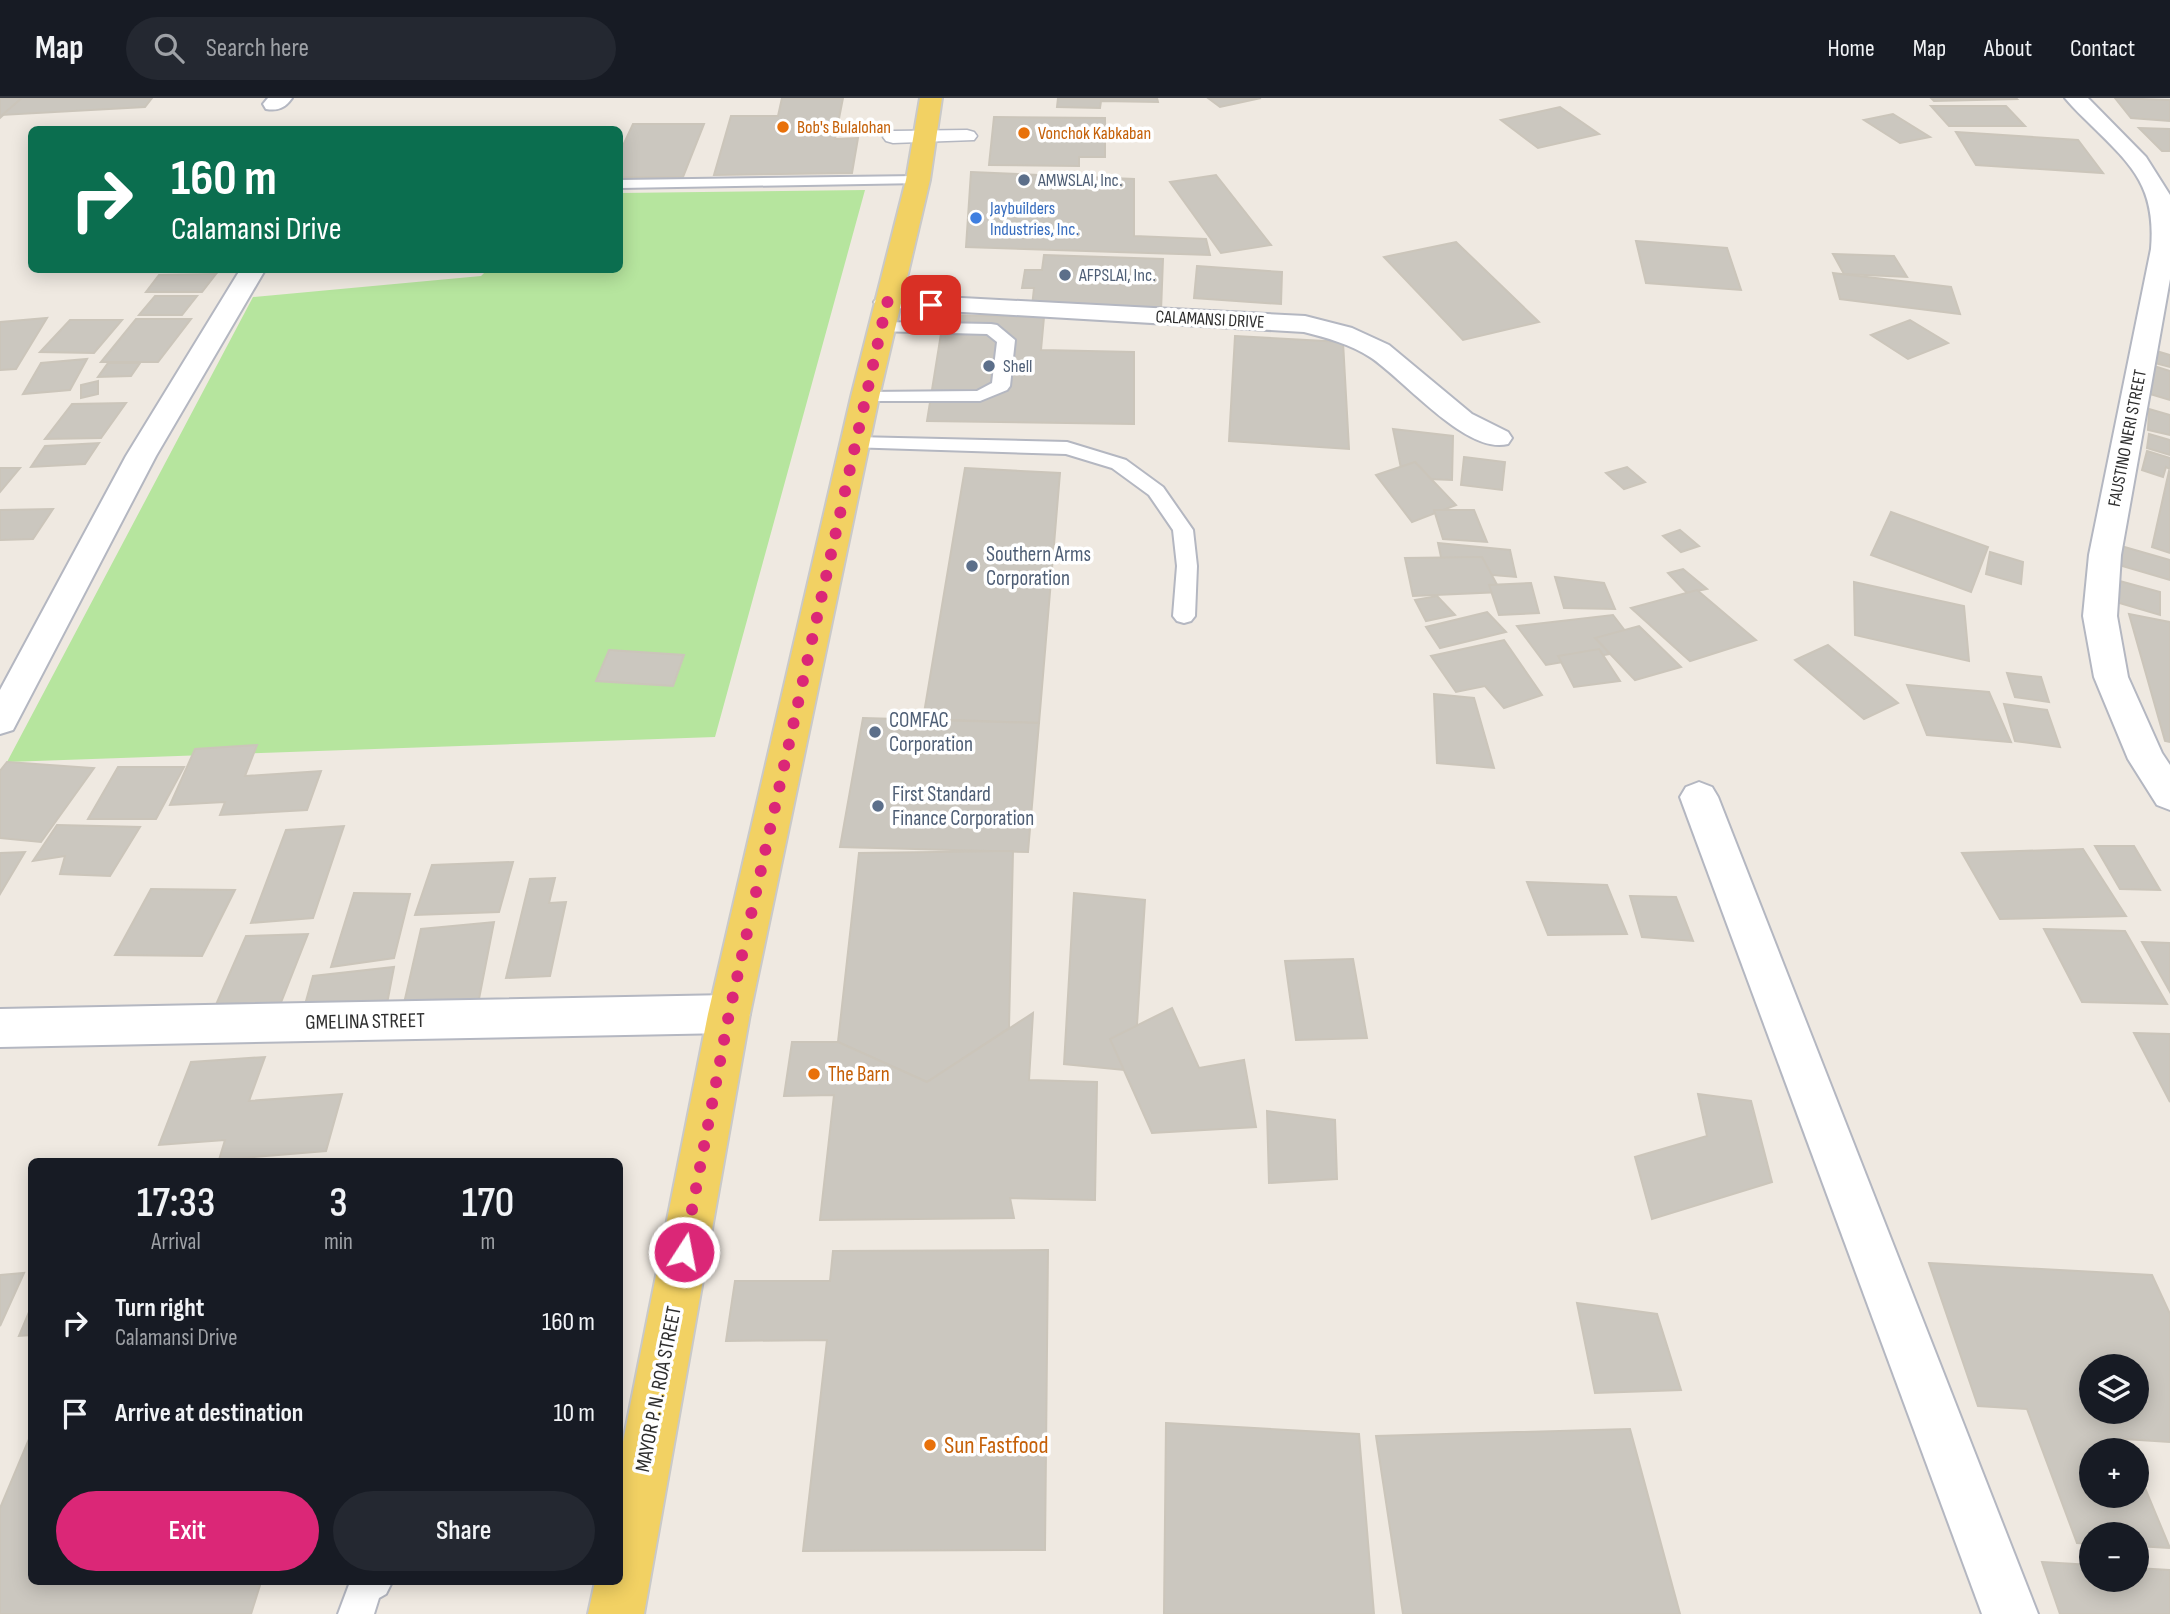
<!DOCTYPE html>
<html lang="en">
<head>
<meta charset="utf-8">
<style>
	:root { --surface:#171b24; --page:#242831; --text:#f1f3f6; --muted:#9ea1a6; --line:#363941; --accent:#db2777 }
	body { margin:0; font-family:"Sofia Sans Condensed",sans-serif; background:var(--page); color:var(--text); height:100vh; display:flex; flex-direction:column; font-size:26px; white-space:nowrap }
	* { box-sizing:border-box; margin:0 }
	p { font-size:23px; color:var(--muted) }
	.icon { flex:none; width:38px; height:38px; fill:none; stroke:currentColor; stroke-width:2; stroke-linecap:round; stroke-linejoin:round }
	.map { position:relative; flex:1; overflow:hidden }
	.side { position:absolute; left:28px; top:1060px; width:595px; height:427px; display:flex; flex-direction:column; background:var(--surface); border-radius:10px; box-shadow:0 4px 18px #0003 }
	.side>* { flex:none }
	.hud { position:absolute; left:28px; top:28px; width:595px; height:147px; border-radius:10px; box-shadow:0 4px 18px #0003; background:#0b6e4f; color:#fff; overflow:hidden }
	.fabs { position:absolute; left:2079px; top:1256px; display:grid; gap:14px }
	.fabs a { display:grid; place-items:center; width:70px; height:70px; border-radius:50%; background:var(--surface); box-shadow:0 4px 18px #0003; font-size:35px }
	.pin { position:absolute; display:grid; place-items:center; width:60px; height:60px; color:#fff; margin:-30px; border-radius:14px; box-shadow:0 4px 10px #0006 }
	.me { position:absolute; width:77px; margin:-38px; rotate:11deg; stroke-linejoin:round; filter:drop-shadow(0 0 5px #0008) }
	.turn { display:flex; align-items:center; gap:24px; height:147px; padding:0 28px; font-size:32px }
	.turn .icon { width:91px; height:91px; stroke-width:2.5 }
	.turn b { display:block; font-size:49px; line-height:60px }
	.eta { display:flex; justify-content:space-evenly; align-items:center; height:119px; text-align:center }
	.eta b { font-size:42px; font-weight:600; line-height:49px }
	.primary-button { display:flex; gap:14px; margin-top:auto; padding:14px 28px }
	.primary-button a { flex:1; height:80px; border-radius:42px; background:var(--accent); color:#fff; font-size:28px; font-weight:600; line-height:80px; text-align:center }
	.primary-button a+a { background:var(--page); color:var(--text) }
	ul { padding:0; list-style:none }
	li { display:flex; align-items:center; gap:21px; height:91px; padding:0 28px }
	li div { flex:1 }
	li b { display:block; font-size:26px }
	li em { font-style:normal }
	header { display:flex; align-items:center; gap:42px; box-sizing:border-box; height:98px; padding:0 35px; background:var(--surface); border-bottom:2px solid var(--line) }
	header strong { font-size:33px }
	nav { display:flex; gap:38px; margin-inline-start:auto; font-size:24px }
	.search { width:490px; height:63px; background:var(--page); display:flex; align-items:center; gap:18px; box-sizing:border-box; padding:0 24px; border-radius:38px; color:var(--muted); font-size:26px }
	.map>svg:first-child { display:block }
	.green { fill:#b6e59e }
	.building { fill:#cbc7bf; stroke:#cbc5ba; stroke-width:2; fill-rule:evenodd }
	.lines { fill:none; stroke-linecap:round; stroke-linejoin:round }
	.service-casing { stroke:#b4b7c1; stroke-width:4 }
	.pedestrian-casing { stroke:#b4b7c1; stroke-width:3 }
	.minor-casing { stroke:#b4b7c1; stroke-width:4 }
	.primary-casing { stroke:#c9c9c9; stroke-width:4 }
	.service { fill:#fff; fill-rule:evenodd }
	.pedestrian { fill:#fff; fill-rule:evenodd }
	.minor { fill:#fff; fill-rule:evenodd }
	.primary { fill:#f2d163; fill-rule:evenodd }
	.route { stroke:#db2777; stroke-width:12; stroke-dasharray:0 21.6 }
	.food-dot { fill:#e8710a; stroke:#fff; stroke-width:2.5 }
	.service-dot { fill:#5c6f8a; stroke:#fff; stroke-width:2.5 }
	.shop-dot { fill:#3f7fe0; stroke:#fff; stroke-width:2.5 }
	.labels { text-anchor:middle; stroke-width:7; stroke-linejoin:round; paint-order:stroke }
	.far-food-label { font-size:18px; fill:#c56008; stroke:#fff; text-anchor:start }
	.far-service-label { font-size:18px; fill:#4e5e75; stroke:#fff; text-anchor:start }
	.far-shop-label { font-size:18px; fill:#366cbe; stroke:#fff; text-anchor:start }
	.far-street-label { font-size:18px; fill:#2e2e2e; stroke:#fff }
	.service-label { font-size:21px; fill:#4e5e75; stroke:#fff; text-anchor:start }
	.street-label { font-size:21px; fill:#2e2e2e; stroke:#fff }
	.food-label { font-size:21px; fill:#c56008; stroke:#fff; text-anchor:start }
	.near-food-label { font-size:24px; fill:#c56008; stroke:#fff; text-anchor:start }
</style>
</head>
<body>
<header>
<strong>Map</strong>
<div class="search"><svg class="icon" aria-label="search" viewBox="0 0 24 24"><circle cx="10" cy="10" r="6"/><path d="M15 15l6 6"/></svg>Search here</div>
<nav><a>Home</a><a>Map</a><a>About</a><a>Contact</a></nav>
</header>
<div class="map">
<svg width="2170" height="1516" viewBox="0 0 2170 1516">
	<rect width="100%" height="100%" fill="#efe9e1"/>
	<path class="green" d="M865 92 715 639 7 664 253 199 481 178 487 172H620V95Z"/>
	<g class="building">
		<path d="M0 0H22L0 20Z"/>
		<path d="M22 0H152L145 9 2 17Z"/>
		<path d="M782 0H843L835 41 858 40 852 75 714 77 731 18H778Z"/>
		<path d="M1058 0H1157L1158 4 1101 3 1100 10 1057 9Z"/>
		<path d="M1208 0H1261L1220 9Z"/>
		<path d="M1931 0H2016L2017 1 1934 3Z"/>
		<path d="M2115 0 2170 2V23L2131 20Z"/>
		<path d="M1931 8H2006L2025 28H1949Z"/>
		<path d="M1560 9 1599 36 1538 50 1501 22Z"/>
		<path d="M1893 16 1930 39 1900 45 1864 22Z"/>
		<path d="M994 19 1105 20V59H1079V68L989 67Z"/>
		<path d="M633 26H704L683 79H620V54Z"/>
		<path d="M2139 30 2170 31V53H2162Z"/>
		<path d="M1956 34 2078 42 2103 75 1976 67Z"/>
		<path d="M971 74 1134 81V138L1206 141 1210 157 966 149Z"/>
		<path d="M1216 77 1271 147 1221 155 1170 84Z"/>
		<path d="M1636 143 1727 150 1741 192 1646 185Z"/>
		<path d="M1456 144 1539 224 1463 242 1384 159Z"/>
		<path d="M1833 156 1894 158 1907 179 1844 176Z"/>
		<path d="M1044 157 1163 161 1161 213 1032 209 1034 190H1022L1025 172H1042Z"/>
		<path d="M1197 168 1282 174 1281 206 1194 200Z"/>
		<path d="M1833 175 1951 189 1960 216 1840 201Z"/>
		<path d="M216 176 202 194H146L159 177Z"/>
		<path d="M155 198H197L182 217H139Z"/>
		<path d="M944 217 1044 219 1041 252 1134 254V326L927 323Z"/>
		<path d="M47 220 16 271 0 272V224Z"/>
		<path d="M136 221H191L158 264H101Z"/>
		<path d="M70 222H122L94 255 40 254Z"/>
		<path d="M1910 222 1948 245 1908 261 1871 237Z"/>
		<path d="M1235 238 1343 244 1349 351 1229 343Z"/>
		<path d="M2153 252 2170 257V269L2151 264Z"/>
		<path d="M87 261 70 292 23 296 41 265Z"/>
		<path d="M108 265H140L131 278 98 279Z"/>
		<path d="M2154 268 2170 273V302L2150 296Z"/>
		<path d="M98 283V296L81 300V287Z"/>
		<path d="M126 305 101 340 45 341 72 306Z"/>
		<path d="M2149 311 2170 317V337L2148 332Z"/>
		<path d="M1393 331 1453 338 1452 382 1403 380Z"/>
		<path d="M2149 336 2170 342V357L2147 350Z"/>
		<path d="M99 345 85 366 31 369 45 348Z"/>
		<path d="M2147 353 2170 360V371L2166 369 2163 379 2142 372Z"/>
		<path d="M1464 359 1505 364 1502 392 1461 387Z"/>
		<path d="M1415 364 1456 407 1412 424 1376 377Z"/>
		<path d="M1627 369 1645 384 1624 391 1606 375Z"/>
		<path d="M0 370H20L0 394Z"/>
		<path d="M965 370 1060 375 1039 625 923 621Z"/>
		<path d="M2169 373 2170 374V455L2152 449Z"/>
		<path d="M53 411 33 441 0 442V412Z"/>
		<path d="M1434 412H1474L1487 444 1443 441Z"/>
		<path d="M1891 414 1988 449 1971 494 1871 457Z"/>
		<path d="M1680 432 1699 448 1681 454 1663 438Z"/>
		<path d="M1438 445 1510 452 1516 479 1444 473Z"/>
		<path d="M2121 448 2170 462V482L2119 467Z"/>
		<path d="M1990 454 2023 464 2021 486 1986 476Z"/>
		<path d="M1482 459 1501 494 1413 498 1405 460Z"/>
		<path d="M1683 471 1707 491 1687 495 1668 475Z"/>
		<path d="M1555 479 1604 485 1615 511 1564 510Z"/>
		<path d="M2116 482 2160 494V517L2116 504Z"/>
		<path d="M1854 484 1964 508 1969 563 1855 537Z"/>
		<path d="M1531 485 1539 515 1499 517 1489 487Z"/>
		<path d="M1697 492 1756 542 1690 563 1631 510Z"/>
		<path d="M1437 498 1455 517 1426 523 1415 502Z"/>
		<path d="M1487 514 1506 534 1440 550 1426 529Z"/>
		<path d="M2129 516 2170 524V644L2165 643Z"/>
		<path d="M1613 517 1639 551 1546 567 1517 528Z"/>
		<path d="M1639 528 1681 569 1635 582 1595 540Z"/>
		<path d="M1504 542 1542 597 1504 610 1485 588 1456 594 1431 558Z"/>
		<path d="M1828 547 1898 605 1864 621 1795 562Z"/>
		<path d="M1599 551 1620 583 1574 589 1558 558Z"/>
		<path d="M609 552 684 557 673 588 596 583Z"/>
		<path d="M2007 575 2041 579 2049 604 2015 599Z"/>
		<path d="M1907 587 1989 594 2011 644 1927 637Z"/>
		<path d="M1434 596 1474 600 1494 670 1437 665Z"/>
		<path d="M2004 606 2047 612 2060 649 2015 643Z"/>
		<path d="M863 620 1039 625 1028 754 840 749Z"/>
		<path d="M257 647 245 678 321 673 307 712 220 717 225 704 170 707 195 651Z"/>
		<path d="M7 664 94 670 41 744 0 740V673Z"/>
		<path d="M118 669H184L156 721H88Z"/>
		<path d="M57 727 140 729 110 778 60 776 65 758 33 763Z"/>
		<path d="M344 728 313 820 251 825 286 732Z"/>
		<path d="M2095 748H2134L2160 792 2120 791Z"/>
		<path d="M2083 751 2126 818 2000 821 1962 755Z"/>
		<path d="M1013 753 1009 930 927 984 838 944 859 755Z"/>
		<path d="M25 754 0 796V755Z"/>
		<path d="M513 764 499 814 415 817 432 767Z"/>
		<path d="M555 780 549 805 566 804 550 878 506 880 530 781Z"/>
		<path d="M1527 784 1607 787 1627 836 1548 837Z"/>
		<path d="M151 791 235 792 202 858 115 857Z"/>
		<path d="M354 795 410 796 394 860 331 869Z"/>
		<path d="M1074 795 1145 802 1134 973 1064 966Z"/>
		<path d="M1630 798 1676 799 1693 843 1642 839Z"/>
		<path d="M494 824 478 906 402 914 421 831Z"/>
		<path d="M2044 831 2125 833 2167 906 2082 904Z"/>
		<path d="M308 836 280 907 215 909 246 838Z"/>
		<path d="M2142 844 2170 845V894Z"/>
		<path d="M1353 861 1367 940 1296 942 1285 863Z"/>
		<path d="M394 869 386 911 301 921 313 878Z"/>
		<path d="M1172 910 1199 970 1244 962 1256 1029 1152 1035 1110 941Z"/>
		<path d="M1033 915 1029 982 1097 984 1095 1102 1010 1100 1014 1120 820 1122 834 997 784 998 792 944H838L927 984Z"/>
		<path d="M2134 935 2170 936V1004Z"/>
		<path d="M265 959 249 1003 342 996 326 1053 219 1062 225 1042 159 1047 191 964Z"/>
		<path d="M1698 996 1751 1003 1772 1084 1652 1121 1635 1059 1707 1038Z"/>
		<path d="M1267 1013 1335 1022 1337 1081 1269 1085Z"/>
		<path d="M1048 1152 1045 1452 803 1453 827 1242 726 1243 735 1183H830L833 1153Z"/>
		<path d="M1929 1165 2152 1177 2170 1216V1344L2124 1341 2129 1353H2091V1398H2137V1371L2170 1450 2137 1448V1437H2091V1446L2077 1445 2027 1311 1978 1308ZM2091 1269H2137V1314H2091Z"/>
		<path d="M24 1175 0 1228V1177Z"/>
		<path d="M1577 1205 1657 1216 1681 1292 1595 1295Z"/>
		<path d="M32 1207V1237L19 1238Z"/>
		<path d="M1166 1325 1359 1336 1374 1516H1164Z"/>
		<path d="M1630 1331 1680 1516H1403L1376 1338Z"/>
		<path d="M32 1334V1484H261L251 1516H0V1410Z"/>
		<path d="M2042 1464 2091 1467V1482H2137V1470L2170 1472V1516H2060Z"/>
	</g>
	<g class="lines">
		<g class="service-casing">
			<g id="service">
				<path d="M918 78 923 79 925 82 923 85 620 90V82Z"/>
				<path d="M882 224 991 226 997 227 1015 242 1010 288 1007 292 980 303H859L856 299 859 295 865 294 977 293 992 285 997 244 987 236 876 233 874 229 876 225Z"/>
				<path d="M855 339 1067 344 1126 362 1163 389 1193 432 1197 468 1195 518 1191 523 1184 525 1177 523 1173 518 1177 468 1173 432 1149 397 1112 370 1066 356 848 349 846 345Z"/>
				<path d="M350 1484H392L386 1496 379 1500 374 1516H338Z"/>
			</g>
		</g>
		<g class="pedestrian-casing">
			<path id="pedestrian" d="M967 32 974 34 977 38 974 42 893 45 886 43 883 39 886 35 893 33Z"/>
		</g>
		<g class="minor-casing">
			<g id="minor">
				<path d="M268 0H292C285 10 278 13 266 11L263 6Z"/>
				<path d="M2065 0H2088L2146 59 2170 97V181L2121 457 2117 518 2128 579 2162 655 2170 667V712L2157 707 2128 661 2094 579 2083 518 2089 457 2151 151C2156 90 2133 68 2092 28 2083 19 2073 10 2065 0Z"/>
				<path d="M240 172H265L156 358 13 632 0 636V592L126 358Z"/>
				<path d="M887 196 1305 218 1352 230 1389 247 1472 316 1508 334 1512 340 1508 346C1466 357 1404 281 1370 259 1350 246 1327 240 1304 234L878 209 874 204 878 199Z"/>
				<path d="M1699 684 1712 689 1718 699 2038 1516H1982L1680 699 1686 689Z"/>
				<path d="M729 897 744 903 750 916 744 929 729 935 0 949V911Z"/>
			</g>
		</g>
		<g class="primary-casing">
			<path id="primary" d="M920 0H942L930 82 879 299 750 916 644 1516H588L595 1484H620V1359L708 916 851 299 906 82Z"/>
		</g>
		<use href="#service" class="service"/>
		<use href="#pedestrian" class="pedestrian"/>
		<use href="#minor" class="minor"/>
		<use href="#primary" class="primary"/>
	</g>
	<g class="lines">
		<path class="route" d="M684 1154 729 916 887 204 931 207"/>
	</g>
	<g class="food-dot">
		<circle cx="783" cy="29" r="7"/>
		<circle cx="1024" cy="35" r="7"/>
		<circle cx="814" cy="976" r="7"/>
		<circle cx="930" cy="1347" r="7"/>
	</g>
	<g class="service-dot">
		<circle cx="1024" cy="82" r="7"/>
		<circle cx="1065" cy="177" r="7"/>
		<circle cx="989" cy="268" r="7"/>
		<circle cx="972" cy="468" r="7"/>
		<circle cx="875" cy="634" r="7"/>
		<circle cx="878" cy="708" r="7"/>
	</g>
	<circle class="shop-dot" cx="976" cy="120" r="7"/>
	<g class="labels">
		<g class="far-food-label">
			<text x="797" y="35">Bob's Bulalohan</text>
			<text x="1038" y="41">Vonchok Kabkaban</text>
		</g>
		<g class="far-service-label">
			<text x="1038" y="88">AMWSLAI, Inc.</text>
			<text x="1079" y="183">AFPSLAI, Inc.</text>
			<text x="1003" y="274">Shell</text>
		</g>
		<g class="far-shop-label">
			<text x="990" y="116">Jaybuilders<tspan x="990" dy="21">Industries, Inc.</tspan></text>
		</g>
		<g class="far-street-label">
			<text transform="translate(1210 221) rotate(3)" y="6">CALAMANSI DRIVE</text>
			<text transform="translate(2127 340) rotate(-79)" y="6">FAUSTINO NERI STREET</text>
		</g>
		<g class="service-label">
			<text x="986" y="463">Southern Arms<tspan x="986" dy="24">Corporation</tspan></text>
			<text x="889" y="629">COMFAC<tspan x="889" dy="24">Corporation</tspan></text>
			<text x="892" y="703">First Standard<tspan x="892" dy="24">Finance Corporation</tspan></text>
		</g>
		<g class="street-label">
			<text transform="translate(365 923) rotate(-1)" y="7">GMELINA STREET</text>
			<text transform="translate(658 1291) rotate(-79)" y="7">MAYOR P. N. ROA STREET</text>
		</g>
		<g class="food-label">
			<text x="828" y="983">The Barn</text>
		</g>
		<g class="near-food-label">
			<text x="944" y="1355">Sun Fastfood</text>
		</g>
	</g>
</svg>
<div class="fabs">
<a><svg class="icon" aria-label="layers" viewBox="0 0 24 24"><path d="M12 4l9 5-9 5-9-5zM3 14l9 5 9-5"/></svg></a>
<a>+</a>
<a>−</a>
</div>
<div class="pin" style="left:931px;top:207px;background:#d93025"><svg class="icon" aria-label="arrive" viewBox="0 0 24 24"><path d="M6 21V4h12l-3 4 3 4H6"/></svg></div>
<svg class="me" style="left:684px;top:1154px" viewBox="-20 -20 40 40"><circle r="17" fill="#db2777" stroke="#fff" stroke-width="3"/><path d="M0-11L8 9 0 5-8 9z" fill="#fff"/></svg>
<div class="hud">
<div class="turn"><svg class="icon" aria-label="right" viewBox="0 0 24 24"><path d="M7 20v-9h11M14 6l5 5-5 5"/></svg><div><b>160 m</b>Calamansi Drive</div></div>
</div>
<section class="side">
<div class="eta">
<div><b>17:33</b><p>Arrival</p></div>
<div><b>3</b><p>min</p></div>
<div><b>170</b><p>m</p></div>
</div>
<ul>
<li><svg class="icon" aria-label="right" viewBox="0 0 24 24"><path d="M7 20v-9h11M14 6l5 5-5 5"/></svg><div><b>Turn right</b><p>Calamansi Drive</p></div><em>160 m</em></li>
<li><svg class="icon" aria-label="arrive" viewBox="0 0 24 24"><path d="M6 21V4h12l-3 4 3 4H6"/></svg><div><b>Arrive at destination</b></div><em>10 m</em></li>
</ul>
<div class="primary-button"><a>Exit</a><a>Share</a></div>
</section>
</div>
</body>
</html>
